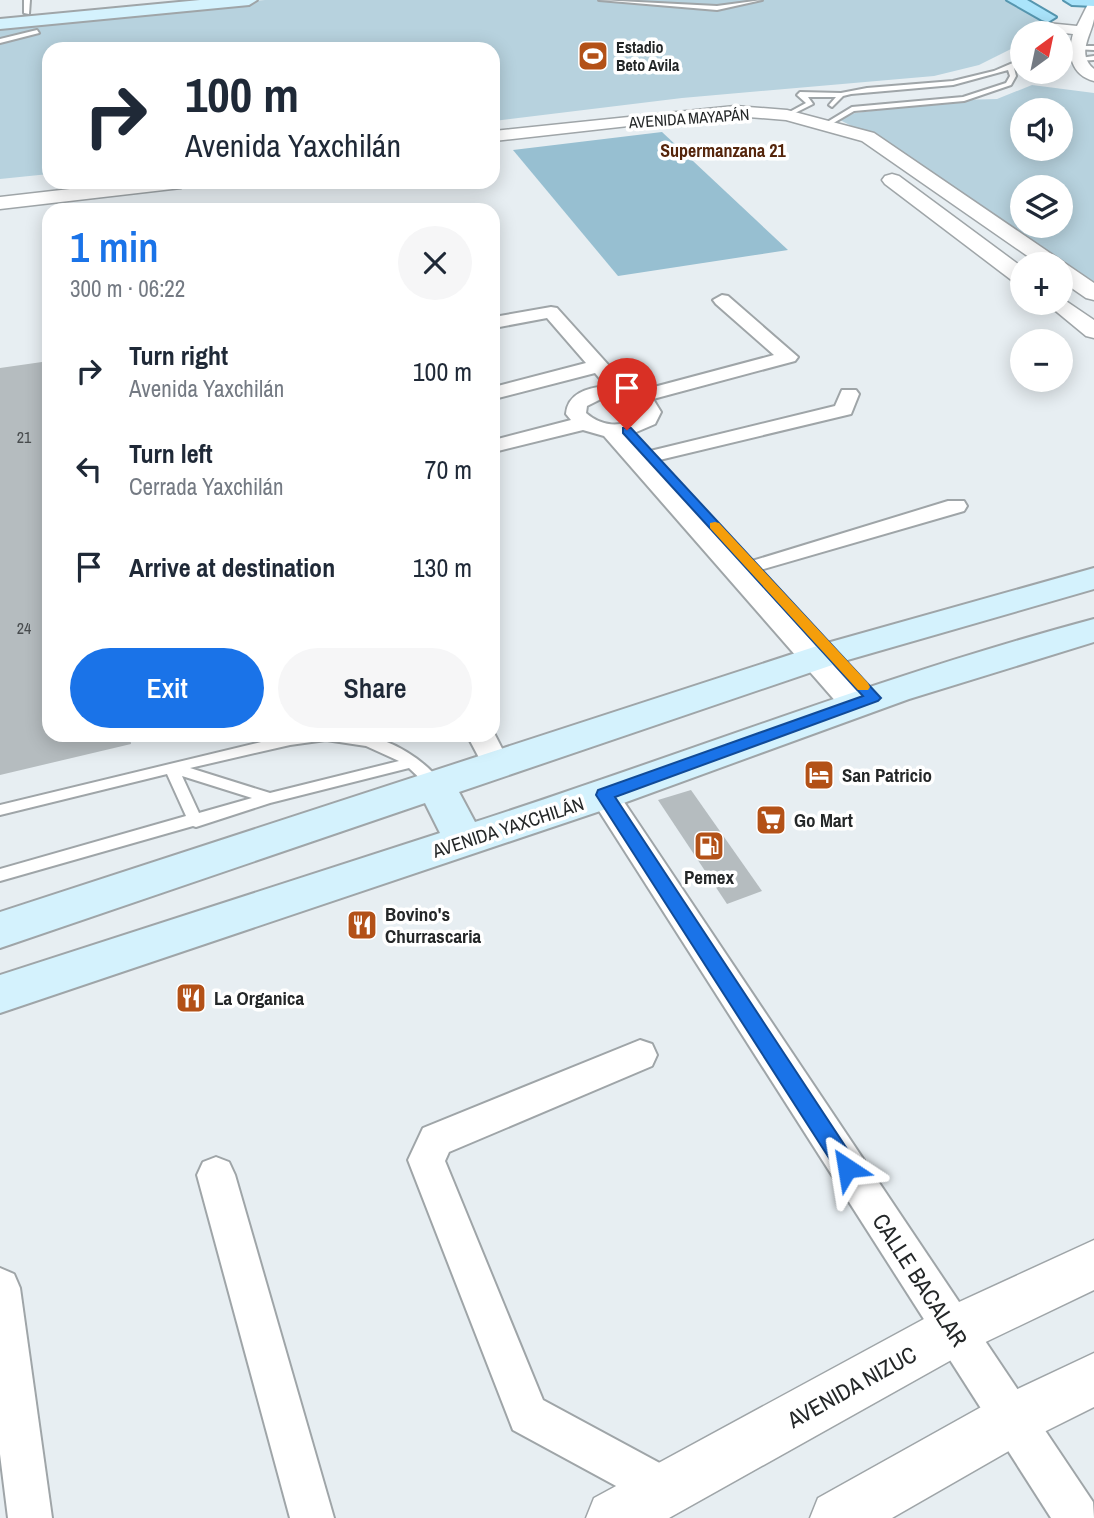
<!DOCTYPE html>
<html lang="en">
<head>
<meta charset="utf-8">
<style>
	:root { --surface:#fff; --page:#f6f6f7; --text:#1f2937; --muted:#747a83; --accent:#1a73e8 }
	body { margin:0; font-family:"Archivo Narrow",sans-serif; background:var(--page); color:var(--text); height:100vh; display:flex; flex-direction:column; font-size:26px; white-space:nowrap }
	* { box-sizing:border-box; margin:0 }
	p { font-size:23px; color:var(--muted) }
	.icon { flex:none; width:38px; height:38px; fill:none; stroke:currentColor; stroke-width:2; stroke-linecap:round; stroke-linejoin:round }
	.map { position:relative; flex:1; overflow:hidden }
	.sheet { position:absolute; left:42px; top:203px; width:458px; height:539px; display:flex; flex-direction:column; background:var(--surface); border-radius:21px; box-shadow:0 4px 18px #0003 }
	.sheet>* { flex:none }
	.banner { position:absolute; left:42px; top:42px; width:458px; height:147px; border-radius:21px; box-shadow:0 4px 18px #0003; background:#fff; color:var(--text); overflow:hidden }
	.needle { width:46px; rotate:33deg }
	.buttons { position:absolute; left:1010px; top:21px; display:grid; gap:14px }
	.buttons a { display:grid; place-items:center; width:63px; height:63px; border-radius:50%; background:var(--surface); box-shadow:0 4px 18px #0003; font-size:35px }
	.pin { position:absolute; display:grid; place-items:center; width:60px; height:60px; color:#fff; margin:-72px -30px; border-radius:50% 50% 50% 0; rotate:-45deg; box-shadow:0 0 7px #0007 }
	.pin .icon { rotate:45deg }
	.me { position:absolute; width:77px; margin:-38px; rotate:327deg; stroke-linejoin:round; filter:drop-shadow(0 0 5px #0008) }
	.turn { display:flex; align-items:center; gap:24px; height:147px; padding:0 28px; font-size:32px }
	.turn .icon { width:91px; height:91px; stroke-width:2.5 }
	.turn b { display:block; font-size:49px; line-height:60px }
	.round { display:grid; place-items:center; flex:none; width:74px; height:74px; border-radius:37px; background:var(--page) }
	.headline { display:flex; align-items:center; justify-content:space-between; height:119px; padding:0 28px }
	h1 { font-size:42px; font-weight:600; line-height:52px; color:var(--accent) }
	.cta { display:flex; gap:14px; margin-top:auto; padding:14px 28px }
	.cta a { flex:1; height:80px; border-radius:42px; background:var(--accent); color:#fff; font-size:28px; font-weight:600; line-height:80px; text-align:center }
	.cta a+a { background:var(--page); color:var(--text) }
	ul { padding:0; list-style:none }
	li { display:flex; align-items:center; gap:21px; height:98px; padding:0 28px }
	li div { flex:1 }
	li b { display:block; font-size:26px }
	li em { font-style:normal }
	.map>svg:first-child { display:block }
	.green { fill:#b7d2de; fill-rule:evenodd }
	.forest { fill:#97bfd1 }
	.building { fill:#b5bcbf }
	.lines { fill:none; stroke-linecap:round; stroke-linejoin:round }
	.service-casing { stroke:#9fa5a8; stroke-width:4 }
	.minor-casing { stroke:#9fa5a8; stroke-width:4 }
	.tertiary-casing { stroke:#9fa5a8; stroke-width:3 }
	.secondary-casing { stroke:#9fa5a8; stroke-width:4 }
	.primary-casing { stroke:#5696af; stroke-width:4 }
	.service { fill:#fff; fill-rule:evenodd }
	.minor { fill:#fff; fill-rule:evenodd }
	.tertiary { fill:#fff; fill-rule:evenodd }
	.secondary { fill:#d4f2fd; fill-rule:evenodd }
	.primary { fill:#aae4fb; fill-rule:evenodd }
	.route { fill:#1a73e8; stroke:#114b97; stroke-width:2 }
	.slow { fill:#f59e0b }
	.labels { text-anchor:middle; stroke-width:7; stroke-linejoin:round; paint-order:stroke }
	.far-poi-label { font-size:16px; font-weight:bold; fill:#242728; stroke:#fff; text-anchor:start }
	.far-street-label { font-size:16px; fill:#242728; stroke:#fff }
	.number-label { font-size:16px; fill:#484c4e }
	.far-neighbourhood-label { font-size:18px; font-weight:bold; fill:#55250b; stroke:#fff }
	.poi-label { font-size:19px; font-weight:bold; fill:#242728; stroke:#fff; text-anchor:start }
	.street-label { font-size:19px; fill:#242728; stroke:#fff }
	.near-street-label { font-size:23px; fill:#242728; stroke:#fff }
</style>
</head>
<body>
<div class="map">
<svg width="1094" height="1518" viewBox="0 0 1094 1518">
	<rect width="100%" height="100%" fill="#e7eef2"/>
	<g class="green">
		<path d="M265 0H1028L1045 15 1028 33H1022V39L1013 48 979 65 934 76 682 98 494 121V49H49V174L0 179V26Z"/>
		<path d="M1032 85 1094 93V287L908 155 840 120 855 113 960 100 997 99ZM1022 110H1060V149H1022ZM1022 187H1060V226H1022Z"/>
	</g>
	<path class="forest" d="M662 132 788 250 618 276 513 150Z"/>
	<g class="building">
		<path d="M49 361V735H130L131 744 0 775V368Z"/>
		<path d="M691 790 762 891 727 904 658 800Z"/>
	</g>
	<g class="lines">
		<g class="service-casing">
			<g id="service">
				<path d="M24 0H30L29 14 24 13Z"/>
				<path d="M599 0 717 6 762 0 717 10Z"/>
				<path d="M37 30 39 33 0 43V39Z"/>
				<path d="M1075 46H1094V50L1073 49Z"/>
				<path d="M1094 56V60L1076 61 1073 59Z"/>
				<path d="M1022 59V63L1014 68 1016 76 1011 85 964 101 854 111 830 125 824 124 852 107 963 97 1006 83 1010 76 1008 70 953 85 851 94 843 96 832 107 829 105 836 97H808L813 104 789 116 784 115 806 103 797 95 800 92 841 93 867 88 953 81 994 71Z"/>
				<path d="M290 735C313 735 338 733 361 735 390 738 427 761 442 784L440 788H430L409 768 270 803 196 827 193 826 0 881V869L186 816 167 774 0 815V805ZM326 740 366 746 399 761 270 793 190 768 290 745ZM182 776 252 798 199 813Z"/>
			</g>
		</g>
		<g class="minor-casing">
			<g id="minor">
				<path d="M722 295 728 296 798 357 795 361 653 399 661 412 655 424 627 436 642 453 835 406 842 390H856L859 394 851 414 651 462 742 564 948 501H964L967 506 964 511 750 573 863 698 867 705 863 712 854 714 845 712 604 436 583 430 494 452V440L571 420 566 414C568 393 587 388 606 386L595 373 494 399V387L586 363 547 318 494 328V317L551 307 557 308 630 389 639 391 774 355 716 304 713 300ZM603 398 625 399 639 409V417C621 428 602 427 586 413L587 406Z"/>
				<path d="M494 733 510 764 506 771 496 774 486 771 467 735H494Z"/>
				<path d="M604 784 614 787 1093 1502 1094 1518H1051L594 803 590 795 594 787Z"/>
				<path d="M640 1040 652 1044 657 1055 652 1066 449 1152 445 1161 543 1400 680 1474 686 1490 680 1506 664 1512 513 1430 408 1160 423 1128Z"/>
				<path d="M216 1157 229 1162 235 1175 334 1518H290L197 1175 203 1162Z"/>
				<path d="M0 1268 14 1274 20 1288 52 1518H8L0 1454Z"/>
			</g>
		</g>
		<g class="tertiary-casing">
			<g id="tertiary">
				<path d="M1094 1C1094 6 1094 13 1094 19 1091 36 1076 54 1094 69V81C1071 75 1067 54 1073 34L1047 31 1040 27 1047 23 1077 26 1089 2Z"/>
				<path d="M735 106 787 110 874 133 1094 283V300L1086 298 1060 280V264H1039L862 141 786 120 735 116 691 119 494 141V131Z"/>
				<path d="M892 174 899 176 1022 267V284L1014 282 885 184 882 180 885 176Z"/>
				<path d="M131 182H191L181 188 0 209V197Z"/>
				<path d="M1060 297 1094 320V338L1086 336 1046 303H1060Z"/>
				<path d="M1094 1240V1290L971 1349 669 1518H586L594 1498 935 1313Z"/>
				<path d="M1094 1353V1407L1030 1439 892 1518H810L818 1498 992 1401Z"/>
			</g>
		</g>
		<g class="secondary-casing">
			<g id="secondary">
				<path d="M200 0H257L249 5 0 29V19Z"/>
				<path d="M1094 568V589L844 661 459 792 475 822C682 755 884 675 1094 619V642L909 699 618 805 0 1013V975L440 833 425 803 0 948V912L820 645Z"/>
			</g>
		</g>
		<g class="primary-casing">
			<g id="primary">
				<path d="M1007 0H1027L1056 17 1048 22 1042 20Z"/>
				<path d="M1064 0H1094V6L1072 5Z"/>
			</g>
		</g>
		<use href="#service" class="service"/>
		<use href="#minor" class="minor"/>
		<use href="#tertiary" class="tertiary"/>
		<use href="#secondary" class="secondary"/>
		<use href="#primary" class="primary"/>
	</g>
	<path class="route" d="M623 428H631L881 698 878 701 615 797 855 1161 858 1168 855 1175 847 1178 840 1175 596 795 598 790 863 696 623 433Z"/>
	<path class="slow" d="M715 522 719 523 868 683 870 687 868 690H858L710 528V523Z"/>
	<defs>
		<g id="stadium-square" transform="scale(1.575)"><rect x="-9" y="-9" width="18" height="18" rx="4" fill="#b35117" stroke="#fff"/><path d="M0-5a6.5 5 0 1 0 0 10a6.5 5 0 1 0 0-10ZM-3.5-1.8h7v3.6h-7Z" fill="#fff"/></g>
		<g id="hotel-square" transform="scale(1.575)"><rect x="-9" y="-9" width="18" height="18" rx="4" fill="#b35117" stroke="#fff"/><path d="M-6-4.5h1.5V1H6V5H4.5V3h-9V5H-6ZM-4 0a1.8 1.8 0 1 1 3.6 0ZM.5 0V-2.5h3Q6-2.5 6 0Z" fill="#fff"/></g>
		<g id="supermarket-square" transform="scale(1.575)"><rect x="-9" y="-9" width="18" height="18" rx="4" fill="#b35117" stroke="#fff"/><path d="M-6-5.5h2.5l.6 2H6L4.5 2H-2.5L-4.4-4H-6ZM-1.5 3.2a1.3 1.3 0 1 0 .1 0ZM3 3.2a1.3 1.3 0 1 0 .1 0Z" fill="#fff"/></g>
		<g id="fuel-square" transform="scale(1.575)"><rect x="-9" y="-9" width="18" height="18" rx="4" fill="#b35117" stroke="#fff"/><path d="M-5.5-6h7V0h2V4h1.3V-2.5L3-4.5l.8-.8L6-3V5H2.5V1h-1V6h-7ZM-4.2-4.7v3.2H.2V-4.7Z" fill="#fff"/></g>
		<g id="restaurant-square" transform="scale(1.575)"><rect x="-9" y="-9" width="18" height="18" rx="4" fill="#b35117" stroke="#fff"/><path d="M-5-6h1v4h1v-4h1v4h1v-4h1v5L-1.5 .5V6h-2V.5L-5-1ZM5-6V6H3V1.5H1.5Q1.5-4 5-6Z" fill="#fff"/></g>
	</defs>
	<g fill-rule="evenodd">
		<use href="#stadium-square" x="593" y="56"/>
		<use href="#hotel-square" x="819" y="775"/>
		<use href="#supermarket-square" x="771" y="820"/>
		<use href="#fuel-square" x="709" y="846"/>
		<use href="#restaurant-square" x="362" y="925"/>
		<use href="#restaurant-square" x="191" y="998"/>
	</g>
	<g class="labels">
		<g class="far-poi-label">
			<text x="616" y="53">Estadio<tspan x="616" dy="18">Beto Avila</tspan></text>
		</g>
		<g class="far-street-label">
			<text transform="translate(689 118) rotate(-4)" y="6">AVENIDA MAYAPÁN</text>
		</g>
		<g class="number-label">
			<text x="24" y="443">21</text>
			<text x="24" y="634">24</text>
		</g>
		<g class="far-neighbourhood-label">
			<text x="723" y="157">Supermanzana 21</text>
		</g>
		<g class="poi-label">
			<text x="842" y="782">San Patricio</text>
			<text x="794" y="827">Go Mart</text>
			<text x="709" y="884" text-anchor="middle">Pemex</text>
			<text x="385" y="921">Bovino's<tspan x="385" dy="22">Churrascaria</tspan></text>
			<text x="214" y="1005">La Organica</text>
		</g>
		<g class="street-label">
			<text transform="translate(508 827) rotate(-18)" y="7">AVENIDA YAXCHILÁN</text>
		</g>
		<g class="near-street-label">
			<text transform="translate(920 1280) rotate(57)" y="8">CALLE BACALAR</text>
			<text transform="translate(852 1387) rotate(-29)" y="8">AVENIDA NIZUC</text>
		</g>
	</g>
</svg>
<div class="buttons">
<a><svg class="needle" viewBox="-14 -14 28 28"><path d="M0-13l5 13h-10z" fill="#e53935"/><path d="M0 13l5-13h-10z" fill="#747a83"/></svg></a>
<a><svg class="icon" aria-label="sound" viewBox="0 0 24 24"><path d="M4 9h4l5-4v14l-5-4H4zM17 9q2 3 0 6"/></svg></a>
<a><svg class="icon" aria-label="layers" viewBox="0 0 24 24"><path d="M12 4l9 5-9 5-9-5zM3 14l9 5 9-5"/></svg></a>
<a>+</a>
<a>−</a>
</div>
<div class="pin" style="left:627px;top:430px;background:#d93025"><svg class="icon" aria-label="arrive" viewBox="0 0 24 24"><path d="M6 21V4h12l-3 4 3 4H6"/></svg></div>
<svg class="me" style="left:847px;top:1168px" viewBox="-20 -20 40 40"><path d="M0-17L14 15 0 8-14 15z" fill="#1a73e8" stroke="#fff" stroke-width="4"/></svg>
<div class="banner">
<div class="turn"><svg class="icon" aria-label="right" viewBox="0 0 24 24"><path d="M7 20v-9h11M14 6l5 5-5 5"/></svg><div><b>100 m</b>Avenida Yaxchilán</div></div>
</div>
<section class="sheet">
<div class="headline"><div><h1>1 min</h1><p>300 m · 06:22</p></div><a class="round"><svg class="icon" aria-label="close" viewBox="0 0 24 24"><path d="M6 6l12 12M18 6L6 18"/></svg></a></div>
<ul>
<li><svg class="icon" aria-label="right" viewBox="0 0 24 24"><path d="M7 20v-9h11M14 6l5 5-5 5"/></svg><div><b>Turn right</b><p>Avenida Yaxchilán</p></div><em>100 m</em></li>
<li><svg class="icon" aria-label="left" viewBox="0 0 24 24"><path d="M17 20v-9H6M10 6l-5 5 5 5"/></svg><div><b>Turn left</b><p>Cerrada Yaxchilán</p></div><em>70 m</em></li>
<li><svg class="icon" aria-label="arrive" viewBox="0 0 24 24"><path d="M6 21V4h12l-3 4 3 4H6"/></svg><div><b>Arrive at destination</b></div><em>130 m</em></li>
</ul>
<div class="cta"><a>Exit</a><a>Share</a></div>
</section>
</div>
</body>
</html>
